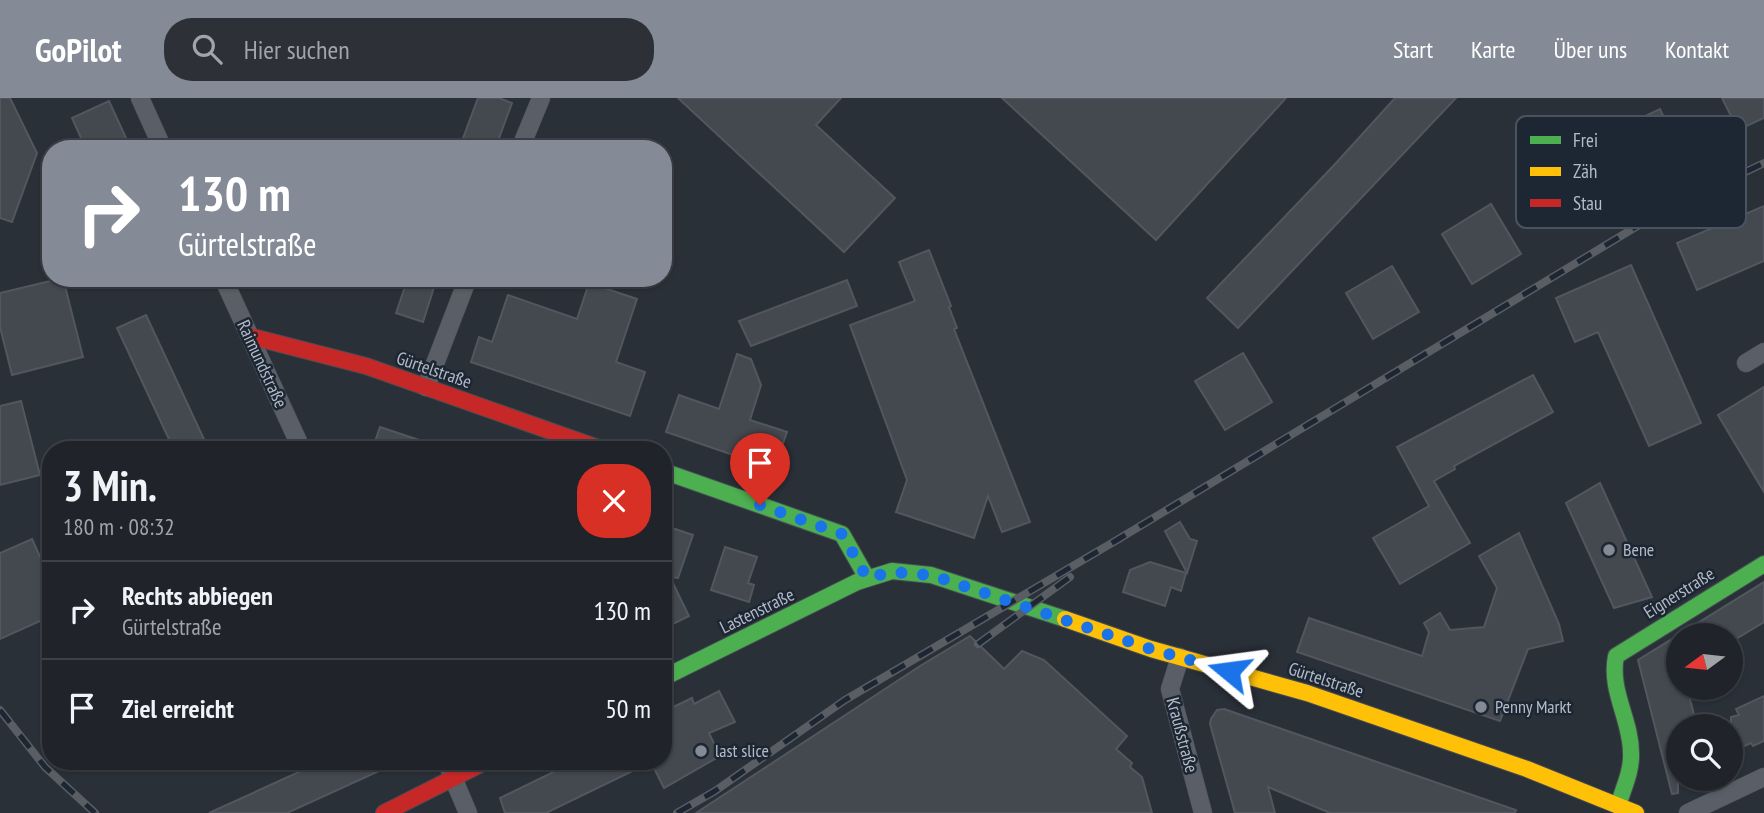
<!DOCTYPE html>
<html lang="de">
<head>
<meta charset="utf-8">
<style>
	:root { --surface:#20242a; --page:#2d3036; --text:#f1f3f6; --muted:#a2a4a8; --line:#3d4147; --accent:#848b96 }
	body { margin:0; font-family:"PT Sans Narrow",sans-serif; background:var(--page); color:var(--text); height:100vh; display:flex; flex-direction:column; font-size:26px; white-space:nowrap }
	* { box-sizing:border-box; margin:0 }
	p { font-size:23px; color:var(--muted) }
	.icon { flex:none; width:38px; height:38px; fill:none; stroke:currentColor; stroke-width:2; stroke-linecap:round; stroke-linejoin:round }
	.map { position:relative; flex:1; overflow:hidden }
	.sheet { position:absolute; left:42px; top:343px; width:630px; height:329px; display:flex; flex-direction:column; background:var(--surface); border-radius:28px; box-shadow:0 2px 5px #0004,0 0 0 2px var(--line) }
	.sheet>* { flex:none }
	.guide { position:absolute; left:42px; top:42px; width:630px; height:147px; border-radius:28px; box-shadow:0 2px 5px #0004,0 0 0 2px var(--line); background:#848b96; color:#fff; overflow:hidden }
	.needle { width:46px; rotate:255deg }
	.controls { position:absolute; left:1666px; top:525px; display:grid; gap:14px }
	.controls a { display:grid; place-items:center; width:77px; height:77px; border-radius:50%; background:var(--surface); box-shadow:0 2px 5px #0004,0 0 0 2px var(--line); font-size:35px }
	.pin { position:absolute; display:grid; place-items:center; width:60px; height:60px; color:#fff; margin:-72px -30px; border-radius:50% 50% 50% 0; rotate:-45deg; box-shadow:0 0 7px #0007 }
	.pin .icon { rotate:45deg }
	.me { position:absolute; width:77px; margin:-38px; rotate:286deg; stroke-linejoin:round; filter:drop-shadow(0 0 5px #0008) }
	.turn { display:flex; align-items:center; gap:24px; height:147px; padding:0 21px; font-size:32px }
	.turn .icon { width:91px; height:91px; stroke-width:2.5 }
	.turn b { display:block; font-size:49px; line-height:60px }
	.round { display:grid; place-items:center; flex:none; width:74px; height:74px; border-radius:28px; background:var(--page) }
	.headline { display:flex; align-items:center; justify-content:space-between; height:119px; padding:0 21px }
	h1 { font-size:42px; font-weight:800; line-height:52px }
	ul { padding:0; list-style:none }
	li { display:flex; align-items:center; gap:21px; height:98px; padding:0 21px; border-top:2px solid var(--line) }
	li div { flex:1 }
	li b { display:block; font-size:26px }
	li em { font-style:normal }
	header { display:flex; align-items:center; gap:42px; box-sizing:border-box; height:98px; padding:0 35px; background:var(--accent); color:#fff }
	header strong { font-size:33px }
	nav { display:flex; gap:38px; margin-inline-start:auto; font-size:24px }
	.search { width:490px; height:63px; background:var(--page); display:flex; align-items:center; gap:18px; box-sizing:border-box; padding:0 24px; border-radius:28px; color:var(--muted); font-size:26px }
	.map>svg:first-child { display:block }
	.building { fill:#444950; stroke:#52575f; stroke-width:2 }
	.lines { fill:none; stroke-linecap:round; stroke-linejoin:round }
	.street-casing { stroke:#484c53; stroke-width:19 }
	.fast-casing { stroke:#484c53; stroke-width:18 }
	.slow-casing { stroke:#484c53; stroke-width:18 }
	.jam-casing { stroke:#484c53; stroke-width:18 }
	.street { stroke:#5a5e66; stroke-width:18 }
	.fast { stroke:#4caf50; stroke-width:16 }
	.slow { stroke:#ffc107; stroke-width:16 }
	.jam { stroke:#c62828; stroke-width:16 }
	.rail-casing { stroke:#595d64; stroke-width:8 }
	.rail { stroke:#1d2633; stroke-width:5; stroke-dasharray:16; stroke-linecap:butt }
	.route { stroke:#1a73e8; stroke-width:12; stroke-dasharray:0 21.6 }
	.poi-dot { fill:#848b96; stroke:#1d2633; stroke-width:2.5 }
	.labels { text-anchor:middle; stroke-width:5; stroke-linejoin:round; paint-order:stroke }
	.street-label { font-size:18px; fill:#b4bcc9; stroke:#1d2633 }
	.poi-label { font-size:18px; fill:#b4bcc9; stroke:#1d2633; text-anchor:start }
	.key { fill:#1d2633; stroke:#4a5360; stroke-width:2 }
	.key-label { font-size:19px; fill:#b4bcc9 }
</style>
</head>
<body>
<header>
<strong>GoPilot</strong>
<div class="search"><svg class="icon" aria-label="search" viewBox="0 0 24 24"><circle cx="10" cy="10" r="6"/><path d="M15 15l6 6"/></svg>Hier suchen</div>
<nav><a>Start</a><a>Karte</a><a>Über uns</a><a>Kontakt</a></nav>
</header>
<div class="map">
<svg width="1764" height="715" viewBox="0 0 1764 715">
	<rect width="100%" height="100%" fill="#2a3038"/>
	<g class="building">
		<path d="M0 0H10L37 55 12 124 0 120Z"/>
		<path d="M478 0H499L512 5 495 51H459Z"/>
		<path d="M678 0H841L816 27 895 100 844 154Z"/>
		<path d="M1002 0H1286L1156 142Z"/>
		<path d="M1395 0H1456L1238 230 1207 200 1337 64Z"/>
		<path d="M1722 0H1764V20L1738 32Z"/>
		<path d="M109 3 131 51H86L72 20Z"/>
		<path d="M1660 11 1682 59 1635 81 1613 33Z"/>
		<path d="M1491 106 1521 156 1472 186 1442 136Z"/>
		<path d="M1764 108V163L1697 192 1677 145Z"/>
		<path d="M929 152 951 208 949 209 957 230 954 231 1030 424 1002 434 988 398 974 440 896 414 907 382 850 227 915 203 899 164Z"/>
		<path d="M1631 167 1701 325 1649 348 1598 234 1575 244 1556 200Z"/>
		<path d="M1392 168 1419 214 1373 241 1346 195Z"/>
		<path d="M63 180 83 259 12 277 0 229V195Z"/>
		<path d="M408 180H437L423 224 396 215Z"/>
		<path d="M847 182 857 208 751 248 739 223Z"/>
		<path d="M589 185 637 201 616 264 645 274 630 318 471 264 479 239 492 244 508 197 577 221Z"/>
		<path d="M146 217 175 279 209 352H174L117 230Z"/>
		<path d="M1243 255 1272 304 1225 332 1195 283Z"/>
		<path d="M737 256 751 261 761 287 750 322 787 334 774 371 666 334 679 297 719 311Z"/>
		<path d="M1533 277 1553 314 1454 368 1455 371 1434 383 1470 445 1400 486 1373 440 1429 408 1397 349Z"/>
		<path d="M1764 289V394L1718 317Z"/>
		<path d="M21 303 40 377 0 387V308Z"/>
		<path d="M380 329 440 349 439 352H372Z"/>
		<path d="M1600 385 1652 499 1614 510 1566 405Z"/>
		<path d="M1180 424 1190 441 1197 443 1187 475 1165 433Z"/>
		<path d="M663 427 693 437 678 480 670 479 689 518 663 531Z"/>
		<path d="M1519 435 1559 526 1563 543 1528 551 1500 623 1297 554 1309 520 1422 558 1429 534 1424 525 1440 515 1450 532 1484 529 1497 490 1479 458Z"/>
		<path d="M32 441 51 483V518L0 541V455Z"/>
		<path d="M725 449 757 459 748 485 754 487 749 504 711 492Z"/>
		<path d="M1150 464 1186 475 1181 493 1171 489 1165 508 1123 494 1130 472Z"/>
		<path d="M1764 484V524L1731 544V537H1678V590H1687L1697 628H1678V695L1672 696 1638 562Z"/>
		<path d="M970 538 1004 571 1022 553 1044 562 1127 638 1116 651 1132 665 1130 669 1142 679 1152 715H696L920 568Z"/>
		<path d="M719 593 735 624 709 635 720 658 664 690 651 664 546 715H505L500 700 576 663H663V614L692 600 694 606Z"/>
		<path d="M1764 598V643L1753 648 1751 645 1731 654V619L1739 617 1736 611Z"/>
		<path d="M1224 611 1516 712 1515 715H1330L1268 689 1275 715H1235L1210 626 1211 621 1217 612Z"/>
		<path d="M323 663H401L287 715H209Z"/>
	</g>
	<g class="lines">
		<g class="street-casing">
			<g id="street">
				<path d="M140 0 163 51"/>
				<path d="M520 51 541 0"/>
				<path d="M223 180 302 352"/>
				<path d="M1746 265 1764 254"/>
				<path d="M426 289 468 180"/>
				<path d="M1180 559 1170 591 1203 715"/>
				<path d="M446 663 468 715"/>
				<path d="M1688 715 1764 679"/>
			</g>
		</g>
		<g class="fast-casing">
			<g id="fast">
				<path d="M663 373 842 436 867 480"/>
				<path d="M663 580 857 484 892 473 931 477 1065 521"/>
				<path d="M1618 708C1623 691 1632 673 1631 655 1631 621 1609 593 1616 558L1764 466"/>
			</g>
		</g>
		<g class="slow-casing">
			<path id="slow" d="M1065 521 1151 551 1307 595 1527 671 1636 715"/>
		</g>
		<g class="jam-casing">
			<g id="jam">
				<path d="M249 238 366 268 604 352"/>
				<path d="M384 715 487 663"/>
			</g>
		</g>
		<use href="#street" class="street"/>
		<use href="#fast" class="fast"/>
		<use href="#slow" class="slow"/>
		<use href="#jam" class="jam"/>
		<g class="rail-casing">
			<g id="rail">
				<path d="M978 546 1070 479"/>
				<path d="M0 612 45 669 95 715"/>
				<path d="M677 715 715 693 845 602 1117 442 1659 115 1764 65"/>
			</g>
		</g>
		<use href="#rail" class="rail"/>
	</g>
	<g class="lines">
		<path class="route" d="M760 407 842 436 867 480 892 474 931 477 1151 551 1229 573"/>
	</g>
	<g class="poi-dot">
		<circle cx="1609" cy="452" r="7"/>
		<circle cx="1481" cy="609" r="7"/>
		<circle cx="701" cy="653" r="7"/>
	</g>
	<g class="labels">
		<g class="street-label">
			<text transform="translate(262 266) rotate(65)" y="6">Raimundstraße</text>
			<text transform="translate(434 272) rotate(19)" y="6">Gürtelstraße</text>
			<text transform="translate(1679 495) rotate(-32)" y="6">Eignerstraße</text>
			<text transform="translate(757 513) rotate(-26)" y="6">Lastenstraße</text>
			<text transform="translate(1326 582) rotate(18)" y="6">Gürtelstraße</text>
			<text transform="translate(1182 637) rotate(75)" y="6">Kraußstraße</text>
		</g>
		<g class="poi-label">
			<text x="1623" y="458">Bene</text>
			<text x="1495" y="615">Penny Markt</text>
			<text x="715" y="659">last slice</text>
		</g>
	</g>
	<rect x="1516" y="18" width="230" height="112" rx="10" class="key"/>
	<rect x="1530" y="38" width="31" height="8" fill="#4caf50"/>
	<rect x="1530" y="69" width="31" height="9" fill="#ffc107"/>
	<rect x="1530" y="101" width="31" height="8" fill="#c62828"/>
	<g class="key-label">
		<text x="1573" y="49">Frei</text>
		<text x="1573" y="80">Zäh</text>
		<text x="1573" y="112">Stau</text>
	</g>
</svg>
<div class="controls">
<a><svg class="needle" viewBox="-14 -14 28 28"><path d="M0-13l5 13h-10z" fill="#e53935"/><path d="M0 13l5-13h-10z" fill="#a2a4a8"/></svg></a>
<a><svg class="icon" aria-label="search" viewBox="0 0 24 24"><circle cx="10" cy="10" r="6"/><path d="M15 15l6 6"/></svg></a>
</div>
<div class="pin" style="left:760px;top:407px;background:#d93025"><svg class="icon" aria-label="arrive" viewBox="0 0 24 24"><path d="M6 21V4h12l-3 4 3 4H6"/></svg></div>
<svg class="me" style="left:1229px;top:573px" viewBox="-20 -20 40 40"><path d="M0-17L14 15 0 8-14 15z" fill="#1a73e8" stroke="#fff" stroke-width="4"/></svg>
<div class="guide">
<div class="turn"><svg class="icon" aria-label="right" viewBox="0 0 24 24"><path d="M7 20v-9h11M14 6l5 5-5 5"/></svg><div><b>130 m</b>Gürtelstraße</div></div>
</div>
<section class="sheet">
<div class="headline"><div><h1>3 Min.</h1><p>180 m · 08:32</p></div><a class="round" style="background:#d93025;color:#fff"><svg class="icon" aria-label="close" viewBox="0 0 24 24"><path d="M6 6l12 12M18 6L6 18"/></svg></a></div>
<ul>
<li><svg class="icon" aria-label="right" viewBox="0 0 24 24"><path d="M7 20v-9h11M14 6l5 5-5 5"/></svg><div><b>Rechts abbiegen</b><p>Gürtelstraße</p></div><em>130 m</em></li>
<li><svg class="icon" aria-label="arrive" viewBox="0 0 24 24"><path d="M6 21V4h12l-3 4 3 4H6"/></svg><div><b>Ziel erreicht</b></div><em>50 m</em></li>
</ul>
</section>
</div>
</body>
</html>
